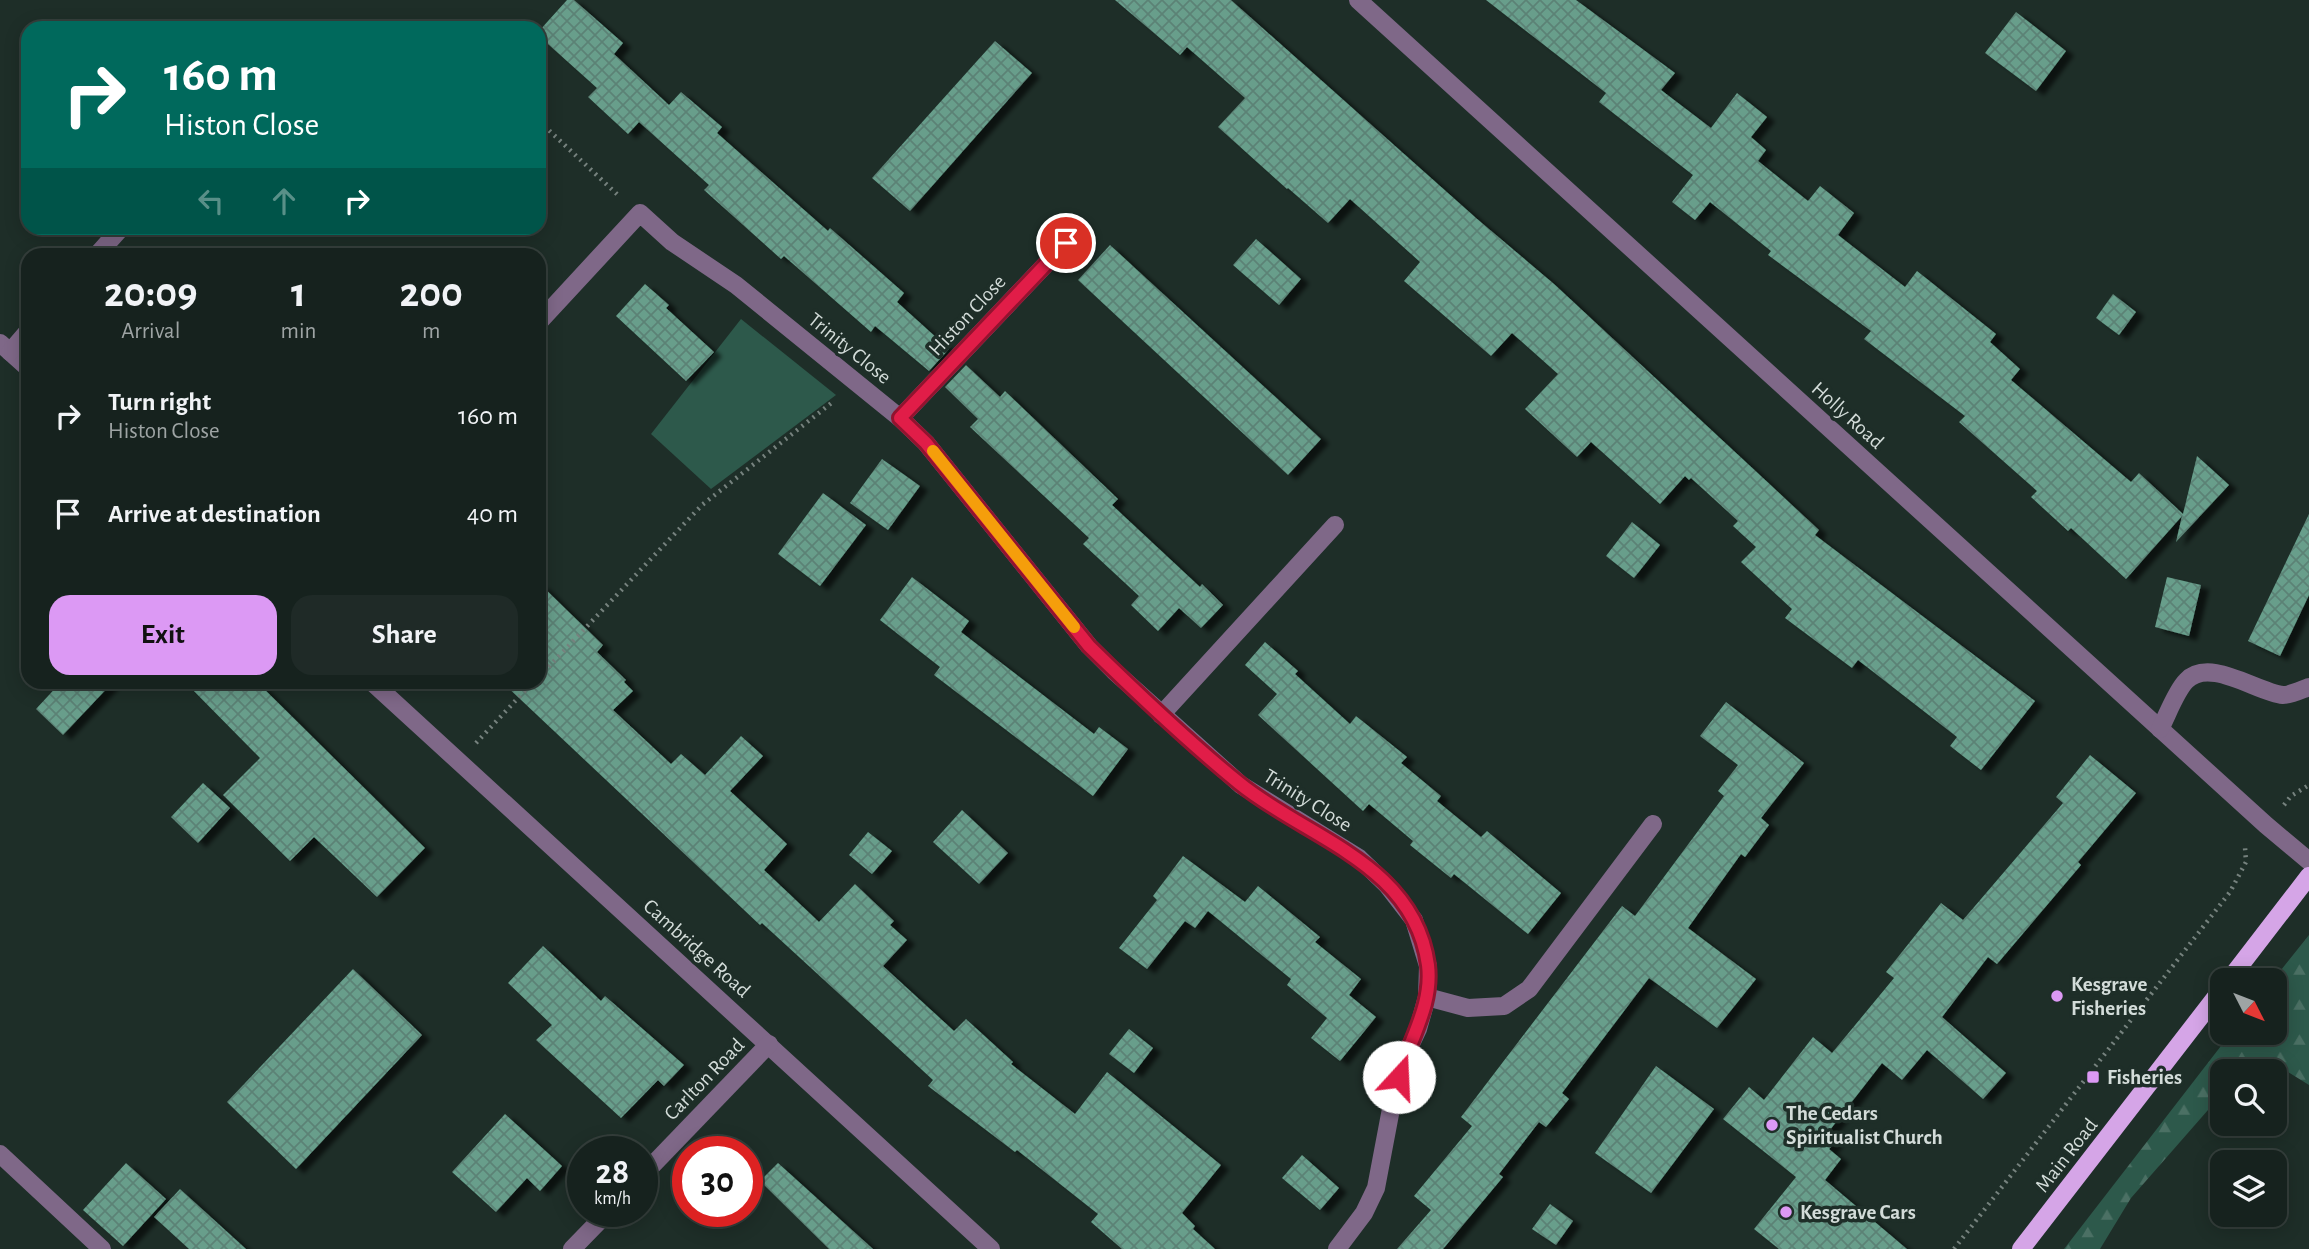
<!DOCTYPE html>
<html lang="en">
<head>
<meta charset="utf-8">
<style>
	:root { --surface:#16221e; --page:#1f2a27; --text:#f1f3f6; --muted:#9ea4a4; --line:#353f3c; --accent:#dc99f4 }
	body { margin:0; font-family:"Alegreya Sans",sans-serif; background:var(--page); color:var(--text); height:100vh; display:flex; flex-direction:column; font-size:26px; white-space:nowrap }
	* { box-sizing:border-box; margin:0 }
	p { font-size:23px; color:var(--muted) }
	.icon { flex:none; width:38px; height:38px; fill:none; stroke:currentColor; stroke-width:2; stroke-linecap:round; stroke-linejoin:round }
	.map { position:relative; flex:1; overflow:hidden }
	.panel { position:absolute; left:21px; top:248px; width:525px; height:441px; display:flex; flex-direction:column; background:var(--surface); border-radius:21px; box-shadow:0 4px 18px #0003,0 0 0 2px var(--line) }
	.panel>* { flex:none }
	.top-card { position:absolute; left:21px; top:21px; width:525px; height:214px; border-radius:21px; box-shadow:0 4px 18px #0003,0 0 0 2px var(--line); background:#00695c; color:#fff; overflow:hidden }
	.needle { width:46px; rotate:132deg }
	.fabs { position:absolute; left:2210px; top:968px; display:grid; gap:14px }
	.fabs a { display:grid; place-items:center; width:77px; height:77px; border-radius:14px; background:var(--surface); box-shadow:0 4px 18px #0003,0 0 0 2px var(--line); font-size:35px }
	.speed { position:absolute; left:567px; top:1136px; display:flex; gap:14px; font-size:35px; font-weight:700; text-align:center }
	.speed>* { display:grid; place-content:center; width:91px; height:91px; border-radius:50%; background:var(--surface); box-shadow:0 4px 18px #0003,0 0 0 2px var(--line); line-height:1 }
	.speed small { font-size:18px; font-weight:400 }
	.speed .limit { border:10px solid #d22; background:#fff; color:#111 }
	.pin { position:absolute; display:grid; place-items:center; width:60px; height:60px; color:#fff; margin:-30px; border:4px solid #fff; border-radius:50%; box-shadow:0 2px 7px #0007 }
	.me { position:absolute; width:77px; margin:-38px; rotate:20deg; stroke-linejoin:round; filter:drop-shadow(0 0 5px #0008) }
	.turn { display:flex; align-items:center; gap:24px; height:147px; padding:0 28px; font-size:32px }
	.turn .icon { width:91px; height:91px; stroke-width:2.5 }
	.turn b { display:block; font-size:49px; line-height:60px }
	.lanes { display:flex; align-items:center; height:66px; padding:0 28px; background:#0003; justify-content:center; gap:35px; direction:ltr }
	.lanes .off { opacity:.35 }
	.eta { display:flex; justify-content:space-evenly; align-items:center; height:119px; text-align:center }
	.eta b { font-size:42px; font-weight:700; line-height:49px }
	.primary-button { display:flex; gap:14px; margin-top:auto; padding:14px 28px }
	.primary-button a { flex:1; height:80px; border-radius:21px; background:var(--accent); color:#111; font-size:28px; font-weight:700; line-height:80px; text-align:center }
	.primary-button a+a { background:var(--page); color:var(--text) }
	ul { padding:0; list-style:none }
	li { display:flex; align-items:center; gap:21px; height:98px; padding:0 28px }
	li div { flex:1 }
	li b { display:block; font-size:26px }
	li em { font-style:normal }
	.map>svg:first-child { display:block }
	.forest { fill:url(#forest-firs) }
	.park { fill:#2d594b }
	.building { fill:url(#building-cross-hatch); filter:url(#shadow) }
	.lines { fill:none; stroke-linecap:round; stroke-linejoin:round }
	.path { stroke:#76827e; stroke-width:4.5; stroke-dasharray:2 5; stroke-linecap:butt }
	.minor { stroke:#7f6888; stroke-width:18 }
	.major { stroke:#d5a5e7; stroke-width:18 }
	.route-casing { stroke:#92132f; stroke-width:18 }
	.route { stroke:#e11d48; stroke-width:12 }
	.slow { stroke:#f59e0b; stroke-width:12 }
	.poi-dot { fill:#dc99f4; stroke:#1e2e28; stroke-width:2.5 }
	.labels { text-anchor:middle; stroke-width:7; stroke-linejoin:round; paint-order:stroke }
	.street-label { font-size:21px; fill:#d3dcd9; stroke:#1e2e28 }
	.poi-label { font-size:21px; font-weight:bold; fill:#d3dcd9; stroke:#1e2e28; text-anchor:start }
</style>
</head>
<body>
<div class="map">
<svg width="2309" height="1249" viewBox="0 0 2309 1249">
	<defs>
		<pattern id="forest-firs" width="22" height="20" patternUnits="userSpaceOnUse" patternTransform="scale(1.75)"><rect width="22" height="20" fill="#2d594b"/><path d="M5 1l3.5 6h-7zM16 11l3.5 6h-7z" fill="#4b7064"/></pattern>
		<pattern id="building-cross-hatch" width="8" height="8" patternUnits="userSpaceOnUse" patternTransform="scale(1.75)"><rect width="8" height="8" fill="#679e8b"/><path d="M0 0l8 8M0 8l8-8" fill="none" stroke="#5b8275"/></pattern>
		<filter id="shadow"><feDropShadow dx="8" dy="4.5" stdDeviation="2" flood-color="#0009"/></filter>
	</defs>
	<rect width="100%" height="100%" fill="#1e2e28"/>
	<path class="forest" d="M2309 935V1085L2272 1062 2251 1071H2222V1094L2131 1198 2100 1249H2064L2231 1033 2275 1032V980H2273Z"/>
	<path class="park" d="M741 319 836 395 711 489 651 434Z"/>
	<g class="building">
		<path d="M567 0H574L623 43 614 54 669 105 681 92 722 127 717 133 828 231 830 228 904 293 897 302 949 349 929 371 875 326 871 332 784 256 781 259 704 190 709 185 639 122 628 134 588 97 597 88 539 36V31Z"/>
		<path d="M1115 0H1231L1476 218 1554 284 1819 530 1815 535 2035 701 1981 770 1950 746 1957 737 1858 660 1852 668 1785 618 1792 609 1741 562 1756 547 1733 526 1738 521 1691 478 1689 480 1685 476 1660 504 1591 442 1577 457 1525 409 1558 374 1512 333 1491 356 1404 281 1420 262 1350 199 1328 223 1288 188 1287 189 1218 127 1245 98 1187 47 1180 55Z"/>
		<path d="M1486 0H1576L1675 73 1661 90 1711 128 1737 93 1767 117 1751 137 1766 150 1758 161 1808 201 1820 186 1854 213 1838 235 1905 287 1917 271 1996 334 1990 342 2020 369 2011 380 2131 482 2139 473 2183 514 2197 456 2229 485 2176 542 2182 516 2126 579 2071 528 2068 531 2031 497 2037 491 1959 422 1965 416 1864 339 1871 331 1768 255 1771 251 1710 202 1695 220 1672 202 1693 175 1599 102 1606 93Z"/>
		<path d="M2016 12 2066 51 2036 91 1985 53Z"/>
		<path d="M995 41 1032 73 910 211 872 178Z"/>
		<path d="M1256 239 1301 279 1279 305 1233 265Z"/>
		<path d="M1110 245 1321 439 1288 475 1078 280Z"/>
		<path d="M645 284 669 305 666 308 714 352 686 381 616 316Z"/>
		<path d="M2113 294 2136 312 2119 335 2096 318Z"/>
		<path d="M966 365 1000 397 1005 391 1118 499 1112 505 1200 587 1202 584 1223 605 1201 628 1179 608 1158 631 1131 605 1139 596 1083 544 1089 538 970 427 978 419 945 387Z"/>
		<path d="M882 459 920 486 888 530 850 503Z"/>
		<path d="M823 493 866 525 820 586 778 554Z"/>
		<path d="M2309 514V595L2280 656 2248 641Z"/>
		<path d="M1632 522 1660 545 1634 578 1606 556Z"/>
		<path d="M912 577 969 621 961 632 1094 734 1099 727 1128 749 1093 796 934 675 940 667 880 620Z"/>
		<path d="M2167 577 2201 585 2189 636 2155 627Z"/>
		<path d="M539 583 603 645 597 652 626 680 624 682 633 691 613 710 671 764 681 754 705 775 741 736 763 756 730 791 787 844 764 870 819 922 855 884 894 921 890 925 907 940 883 966 954 1031 966 1019 1013 1062 1011 1064 1075 1114 1107 1072 1221 1165 1182 1213 1195 1226 1193 1229 1215 1249H1122L1091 1222 1098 1214 1017 1150 1015 1152 928 1086 933 1080 762 923 760 925 502 682H539Z"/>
		<path d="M1265 642 1298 671 1295 674 1350 724 1356 716 1407 757 1401 763 1441 796 1437 801 1481 837 1487 831 1561 893 1528 934 1454 874 1451 878 1410 845 1413 841 1369 804 1363 811 1258 715 1277 694 1245 665Z"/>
		<path d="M61 682H113L63 735 36 709Z"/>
		<path d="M185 682H257L425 848 377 897 314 837 290 861 223 795 260 758Z"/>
		<path d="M1726 702 1804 763 1761 818 1769 825 1745 857 1741 854 1688 928 1756 979 1717 1028 1649 978 1562 1093 1569 1099 1546 1127 1539 1122 1499 1174 1503 1177 1443 1249H1397L1431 1210 1414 1196 1472 1126 1461 1117 1622 906 1635 916 1724 796 1718 791 1738 765 1700 736Z"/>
		<path d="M2090 755 2136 793 2078 862 2081 865 1997 964 1988 957 1942 1017 2006 1073 1983 1099 1927 1050 1902 1080 1882 1063 1826 1135 1835 1143 1829 1149 1841 1159 1825 1180 1907 1249H1779L1754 1229 1796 1177 1723 1119 1749 1087 1764 1100 1813 1037 1832 1053 1894 978 1886 972 1941 903 1963 920 2063 803 2056 797Z"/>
		<path d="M203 783 230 808 198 843 171 817Z"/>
		<path d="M962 810 1008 853 979 884 933 842Z"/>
		<path d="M868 832 892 851 872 874 849 855Z"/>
		<path d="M1183 856 1245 902 1258 886 1320 937 1315 942 1361 979 1349 995 1376 1017 1340 1061 1311 1038 1327 1018 1287 985 1291 979 1208 911 1195 928 1185 921 1147 969 1119 948 1157 900 1153 896Z"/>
		<path d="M543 946 601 1001 605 996 684 1065 664 1086 658 1080 621 1118 536 1040 552 1025 508 983Z"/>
		<path d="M353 969 422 1035 296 1169 227 1102Z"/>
		<path d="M1129 1029 1153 1048 1134 1073 1109 1054Z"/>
		<path d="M1656 1066 1714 1109 1651 1193 1595 1153Z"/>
		<path d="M505 1114 562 1166 540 1191 527 1178 496 1212 452 1172Z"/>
		<path d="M1302 1155 1339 1188 1320 1210 1282 1178Z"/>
		<path d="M126 1163 166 1199 123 1246 83 1210Z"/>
		<path d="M778 1163 873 1249H829L760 1181Z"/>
		<path d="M180 1189 246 1249H189L154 1217Z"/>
		<path d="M1550 1204 1573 1221 1556 1245 1532 1229Z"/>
	</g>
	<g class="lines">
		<g class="path">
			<path d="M539 121 620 197"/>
			<path d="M539 677 702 505 834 401"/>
			<path d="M476 743 533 682"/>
			<path d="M2284 805 2291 796 2309 785"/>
			<path d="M1954 1249 2230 892 2246 862 2245 847 2247 845"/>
		</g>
		<g class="minor">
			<path d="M1358 0 2266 825 2309 861"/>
			<path d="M96 256 121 228"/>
			<path d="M541 320 640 213 672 242 736 285 900 418 926 443 1089 646 1114 671 1241 785 1359 858 1387 885 1414 920 1428 966 1427 997 1418 1029 1403 1061 1394 1093 1376 1188 1364 1213 1337 1249"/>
			<path d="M0 343 28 368"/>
			<path d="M10 352 28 331"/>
			<path d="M900 418 1066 243"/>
			<path d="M372 682 991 1249"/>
			<path d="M1161 715 1335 525"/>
			<path d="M2160 729C2167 716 2176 691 2186 681 2209 656 2258 693 2283 695 2291 695 2301 690 2309 687"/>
			<path d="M1427 997 1468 1008 1504 1006 1529 989 1653 824"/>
			<path d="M0 1154 102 1249"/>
			<path d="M642 1176 769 1044"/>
			<path d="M572 1249 609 1211"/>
		</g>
		<g class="major">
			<path d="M2229 980 2309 876"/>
			<path d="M2021 1249 2222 989"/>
		</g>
	</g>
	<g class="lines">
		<g class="route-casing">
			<path id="route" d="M1066 243 900 418 926 443 1089 646C1137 693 1186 740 1239 783 1306 838 1414 863 1428 965 1433 1006 1409 1040 1399 1077"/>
		</g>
		<use href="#route" class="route"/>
		<path class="slow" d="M933 451 1074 627"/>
	</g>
	<g class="poi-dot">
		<circle cx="2057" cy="996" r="7"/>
		<rect x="2086" y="1070" width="14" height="14" rx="3.5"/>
		<circle cx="1772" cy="1125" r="7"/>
		<circle cx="1786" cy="1212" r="7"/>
	</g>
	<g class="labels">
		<g class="street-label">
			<text transform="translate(967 315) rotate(-47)" y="7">Histon Close</text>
			<text transform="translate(850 348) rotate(39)" y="7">Trinity Close</text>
			<text transform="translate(1848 415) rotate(42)" y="7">Holly Road</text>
			<text transform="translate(1308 800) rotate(32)" y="7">Trinity Close</text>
			<text transform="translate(697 948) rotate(42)" y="7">Cambridge Road</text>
			<text transform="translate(704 1079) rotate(-46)" y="7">Carlton Road</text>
			<text transform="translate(2066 1155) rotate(-52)" y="7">Main Road</text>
		</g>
		<g class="poi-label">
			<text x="2071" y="991">Kesgrave<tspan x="2071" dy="24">Fisheries</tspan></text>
			<text x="2107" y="1084">Fisheries</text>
			<text x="1786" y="1120">The Cedars<tspan x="1786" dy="24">Spiritualist Church</tspan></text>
			<text x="1800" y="1219">Kesgrave Cars</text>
		</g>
	</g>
</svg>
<div class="fabs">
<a><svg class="needle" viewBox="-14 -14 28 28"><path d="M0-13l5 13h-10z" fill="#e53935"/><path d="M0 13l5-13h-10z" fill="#9ea4a4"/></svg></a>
<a><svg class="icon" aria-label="search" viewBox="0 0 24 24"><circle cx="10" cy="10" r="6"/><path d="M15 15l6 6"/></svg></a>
<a><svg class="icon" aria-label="layers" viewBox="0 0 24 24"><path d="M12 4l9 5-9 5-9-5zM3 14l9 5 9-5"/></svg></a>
</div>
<div class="speed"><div>28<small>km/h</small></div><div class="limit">30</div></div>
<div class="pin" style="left:1066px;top:243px;background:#d93025"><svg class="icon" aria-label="arrive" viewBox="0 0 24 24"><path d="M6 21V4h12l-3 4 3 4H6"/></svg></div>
<svg class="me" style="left:1399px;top:1077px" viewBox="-20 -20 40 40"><circle r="19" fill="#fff"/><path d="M0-13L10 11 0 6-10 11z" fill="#e11d48"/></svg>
<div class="top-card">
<div class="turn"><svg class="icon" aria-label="right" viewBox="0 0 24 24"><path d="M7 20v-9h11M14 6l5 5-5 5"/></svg><div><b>160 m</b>Histon Close</div></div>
<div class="lanes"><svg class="icon off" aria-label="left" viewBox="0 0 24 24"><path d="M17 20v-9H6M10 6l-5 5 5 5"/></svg><svg class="icon off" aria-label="ahead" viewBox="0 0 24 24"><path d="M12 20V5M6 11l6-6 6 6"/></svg><svg class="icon" aria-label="right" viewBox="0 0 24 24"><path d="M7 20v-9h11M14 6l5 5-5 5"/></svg></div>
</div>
<section class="panel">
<div class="eta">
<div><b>20:09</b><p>Arrival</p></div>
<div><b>1</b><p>min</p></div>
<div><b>200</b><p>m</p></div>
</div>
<ul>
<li><svg class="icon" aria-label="right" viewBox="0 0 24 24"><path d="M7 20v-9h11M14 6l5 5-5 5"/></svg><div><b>Turn right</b><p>Histon Close</p></div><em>160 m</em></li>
<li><svg class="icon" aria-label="arrive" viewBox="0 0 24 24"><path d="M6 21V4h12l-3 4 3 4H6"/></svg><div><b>Arrive at destination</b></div><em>40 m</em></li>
</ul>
<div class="primary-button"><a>Exit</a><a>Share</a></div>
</section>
</div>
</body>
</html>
